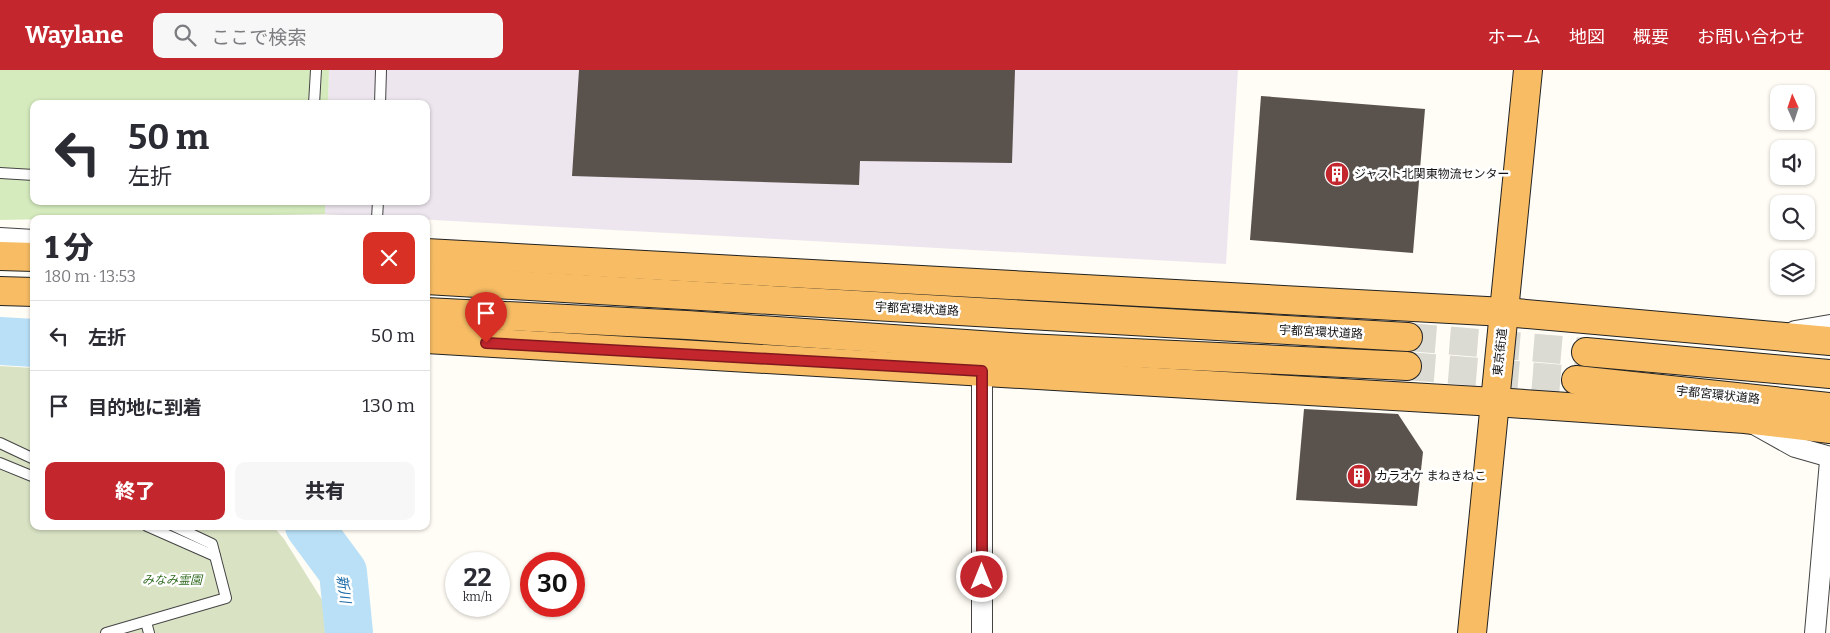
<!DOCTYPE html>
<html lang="ja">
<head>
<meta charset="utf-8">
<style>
	:root { --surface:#fff; --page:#f7f7f7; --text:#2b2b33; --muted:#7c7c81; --line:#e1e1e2; --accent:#c4262e }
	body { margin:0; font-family:Bitter,"Noto Sans JP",serif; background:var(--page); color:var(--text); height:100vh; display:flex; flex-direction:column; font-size:19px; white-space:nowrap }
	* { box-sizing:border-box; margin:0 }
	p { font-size:16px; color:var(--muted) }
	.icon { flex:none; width:28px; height:28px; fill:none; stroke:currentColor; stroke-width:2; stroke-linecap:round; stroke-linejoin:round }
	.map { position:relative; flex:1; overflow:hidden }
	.sheet { position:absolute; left:30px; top:145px; width:400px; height:315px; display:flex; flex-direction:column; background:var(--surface); border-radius:10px; box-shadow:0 1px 4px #0004 }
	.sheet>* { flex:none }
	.banner { position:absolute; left:30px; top:30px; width:400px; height:105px; border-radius:10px; box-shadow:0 1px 4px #0004; background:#fff; color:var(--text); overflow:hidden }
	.needle { width:32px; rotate:357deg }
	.buttons { position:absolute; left:1770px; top:15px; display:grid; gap:10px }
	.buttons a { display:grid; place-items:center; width:45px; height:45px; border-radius:10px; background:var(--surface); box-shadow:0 1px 4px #0004; font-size:25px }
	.speed { position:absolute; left:445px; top:482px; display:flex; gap:10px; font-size:25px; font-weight:700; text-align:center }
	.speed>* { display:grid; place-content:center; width:65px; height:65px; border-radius:50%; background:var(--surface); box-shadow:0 1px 4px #0004; line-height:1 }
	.speed small { font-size:12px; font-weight:400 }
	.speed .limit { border:8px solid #d22; background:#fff; color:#111 }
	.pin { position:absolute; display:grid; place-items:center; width:42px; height:42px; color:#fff; margin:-51px -21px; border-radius:50% 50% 50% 0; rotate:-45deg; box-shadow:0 0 5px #0007 }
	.pin .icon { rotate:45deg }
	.me { position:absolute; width:55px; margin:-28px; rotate:0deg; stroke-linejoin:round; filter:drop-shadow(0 0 4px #0008) }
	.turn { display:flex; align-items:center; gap:18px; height:105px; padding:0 15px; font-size:22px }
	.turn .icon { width:65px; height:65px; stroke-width:2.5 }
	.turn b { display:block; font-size:35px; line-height:42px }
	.round { display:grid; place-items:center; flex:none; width:52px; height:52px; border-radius:10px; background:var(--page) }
	.overview { display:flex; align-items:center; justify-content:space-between; height:85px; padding:0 15px }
	h1 { font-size:30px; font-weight:800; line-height:38px }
	.button { display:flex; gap:10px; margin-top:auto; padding:10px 15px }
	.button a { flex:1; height:58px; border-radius:10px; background:var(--accent); color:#fff; font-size:20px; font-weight:800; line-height:58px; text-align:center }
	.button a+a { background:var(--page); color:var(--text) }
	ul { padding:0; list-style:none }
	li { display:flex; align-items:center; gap:15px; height:70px; padding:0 15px; border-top:1px solid var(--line) }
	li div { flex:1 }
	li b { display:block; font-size:19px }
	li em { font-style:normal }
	header { display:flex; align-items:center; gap:30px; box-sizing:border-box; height:70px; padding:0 25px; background:var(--accent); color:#fff }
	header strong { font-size:24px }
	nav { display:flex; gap:28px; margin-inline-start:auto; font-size:18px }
	.search { width:350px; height:45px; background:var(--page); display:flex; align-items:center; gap:12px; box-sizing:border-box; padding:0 18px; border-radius:10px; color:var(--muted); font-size:19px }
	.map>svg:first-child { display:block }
	.industrial { fill:#eee6ef }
	.green { fill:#d5ebbd }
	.cemetery { fill:#d9e3c4 }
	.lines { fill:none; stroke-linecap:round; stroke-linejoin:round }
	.river { stroke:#b9e0f7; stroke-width:48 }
	.building { fill:#5a524d }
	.trunk-tunnel { stroke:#dbdad3; stroke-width:28; stroke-dasharray:28 14; stroke-linecap:butt }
	.service-casing { stroke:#444; stroke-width:12 }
	.minor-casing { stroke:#444; stroke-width:22 }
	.trunk-casing { stroke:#222; stroke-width:30 }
	.service { stroke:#fff; stroke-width:10 }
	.minor { stroke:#fff; stroke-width:20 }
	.trunk { stroke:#f7bc64; stroke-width:28 }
	.route-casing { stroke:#7f191e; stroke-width:12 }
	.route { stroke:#c4262e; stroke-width:9 }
	.labels { text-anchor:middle; stroke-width:5; stroke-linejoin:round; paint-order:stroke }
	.poi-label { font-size:12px; fill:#111; stroke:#fff; text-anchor:start }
	.street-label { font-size:12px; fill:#111; stroke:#fff }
	.park-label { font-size:12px; font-style:italic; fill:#2f6b1f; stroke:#fff }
	.water-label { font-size:14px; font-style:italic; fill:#1768a6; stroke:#fff }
</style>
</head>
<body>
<header>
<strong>Waylane</strong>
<div class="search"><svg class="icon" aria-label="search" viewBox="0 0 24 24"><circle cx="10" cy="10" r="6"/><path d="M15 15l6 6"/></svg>ここで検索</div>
<nav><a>ホーム</a><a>地図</a><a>概要</a><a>お問い合わせ</a></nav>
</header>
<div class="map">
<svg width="1830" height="563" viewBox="0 0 1830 563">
	<rect width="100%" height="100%" fill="#fffdf5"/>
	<path class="industrial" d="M329 0H1238L1226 194 325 144V131H426V34H328Z"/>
	<path class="green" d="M0 0H329L328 34H34V131H325V144L0 150Z"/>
	<path class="cemetery" d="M0 296 34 298V456H273L284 469 324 533 325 563H0Z"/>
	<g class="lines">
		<g class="river">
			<path d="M0 271 34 273"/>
			<path d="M309 456 343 502 349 563"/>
		</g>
	</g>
	<g class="building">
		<path d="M579 0H1015L1012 93 860 91 859 115 572 106Z"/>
		<path d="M1261 26 1425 39 1413 183 1250 170Z"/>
		<path d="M1304 339 1398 344 1423 382 1417 436 1296 430Z"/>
	</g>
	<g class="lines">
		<g class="trunk-tunnel">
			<path d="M1408 267 1586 282"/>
			<path d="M1407 296 1576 310"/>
		</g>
		<g class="service-casing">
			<g id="service">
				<path d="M314 34 316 0"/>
				<path d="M380 34 381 0"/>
				<path d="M0 103 34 105"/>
				<path d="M377 149 378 131"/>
				<path d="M0 373 34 389"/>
				<path d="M0 393 34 407"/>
				<path d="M147 456 215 486"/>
				<path d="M146 552 149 563"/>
				<path d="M106 563 226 528 212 474 174 456"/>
			</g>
		</g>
		<g class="minor-casing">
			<g id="minor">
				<path d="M0 168 34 170"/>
				<path d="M1795 261 1830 255"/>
				<path d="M982 301V563"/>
				<path d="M1752 353 1795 377 1830 387"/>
				<path d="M1815 563 1830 391"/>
			</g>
		</g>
		<g class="trunk-casing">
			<g id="trunk">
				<path d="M426 183 1505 242 1830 271"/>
				<path d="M0 186 34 187"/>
				<path d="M426 210 1408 267"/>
				<path d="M0 221 34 222"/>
				<path d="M426 242 687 255 1025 278 1407 296"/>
				<path d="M426 269 1495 332 1745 349 1830 359"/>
				<path d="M1586 282 1830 304"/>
				<path d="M1576 310 1830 337"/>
				<path d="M1472 563 1528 0"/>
			</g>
		</g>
		<use href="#service" class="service"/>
		<use href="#minor" class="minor"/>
		<use href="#trunk" class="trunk"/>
	</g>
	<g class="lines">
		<g class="route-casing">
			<path id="route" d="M486 273 982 301V507"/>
		</g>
		<use href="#route" class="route"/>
	</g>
	<defs>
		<g id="building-disc" transform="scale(1.25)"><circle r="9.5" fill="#c4262e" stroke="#fff"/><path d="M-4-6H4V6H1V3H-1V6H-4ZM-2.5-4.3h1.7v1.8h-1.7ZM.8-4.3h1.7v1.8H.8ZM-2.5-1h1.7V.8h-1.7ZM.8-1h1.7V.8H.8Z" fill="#fff"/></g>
	</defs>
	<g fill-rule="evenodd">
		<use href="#building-disc" x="1337" y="104"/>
		<use href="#building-disc" x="1359" y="406"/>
	</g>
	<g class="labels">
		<g class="poi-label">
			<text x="1354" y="108">ジャスト北関東物流センター</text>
			<text x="1376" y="410">カラオケ まねきねこ</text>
		</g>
		<g class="street-label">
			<text transform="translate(917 239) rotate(3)" y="4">宇都宮環状道路</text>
			<text transform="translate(1321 262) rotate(3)" y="4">宇都宮環状道路</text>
			<text transform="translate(1500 282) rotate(-84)" y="4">東京街道</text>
			<text transform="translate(1718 325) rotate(6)" y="4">宇都宮環状道路</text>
		</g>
		<g class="park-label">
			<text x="172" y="514">みなみ霊園</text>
		</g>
		<g class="water-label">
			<text transform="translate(344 519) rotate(82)" y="5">新川</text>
		</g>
	</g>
</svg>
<div class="buttons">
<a><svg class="needle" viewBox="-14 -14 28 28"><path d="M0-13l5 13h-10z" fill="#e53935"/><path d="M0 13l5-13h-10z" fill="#7c7c81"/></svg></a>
<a><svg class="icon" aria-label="sound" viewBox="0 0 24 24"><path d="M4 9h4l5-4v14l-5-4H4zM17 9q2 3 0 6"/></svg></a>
<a><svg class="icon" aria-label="search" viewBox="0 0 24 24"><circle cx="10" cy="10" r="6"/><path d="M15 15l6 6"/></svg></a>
<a><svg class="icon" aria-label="layers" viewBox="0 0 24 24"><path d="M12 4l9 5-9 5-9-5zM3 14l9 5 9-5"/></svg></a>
</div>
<div class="speed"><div>22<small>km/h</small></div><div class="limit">30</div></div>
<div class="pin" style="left:486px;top:273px;background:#d93025"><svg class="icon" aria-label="arrive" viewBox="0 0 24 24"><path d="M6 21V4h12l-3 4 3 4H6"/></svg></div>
<svg class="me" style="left:982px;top:507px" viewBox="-20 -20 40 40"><circle r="17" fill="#c4262e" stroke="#fff" stroke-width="3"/><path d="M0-11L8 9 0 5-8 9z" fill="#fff"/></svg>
<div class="banner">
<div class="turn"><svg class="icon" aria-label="left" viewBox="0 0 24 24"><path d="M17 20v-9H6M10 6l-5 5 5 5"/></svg><div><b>50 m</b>左折</div></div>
</div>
<section class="sheet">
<div class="overview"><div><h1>1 分</h1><p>180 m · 13:53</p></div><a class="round" style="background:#d93025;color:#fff"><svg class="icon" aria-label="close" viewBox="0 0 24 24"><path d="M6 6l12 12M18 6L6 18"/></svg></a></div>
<ul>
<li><svg class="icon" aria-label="left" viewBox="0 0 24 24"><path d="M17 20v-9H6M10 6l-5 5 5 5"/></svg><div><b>左折</b></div><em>50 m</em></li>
<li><svg class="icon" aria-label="arrive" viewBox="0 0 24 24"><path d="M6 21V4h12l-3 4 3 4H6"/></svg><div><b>目的地に到着</b></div><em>130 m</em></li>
</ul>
<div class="button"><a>終了</a><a>共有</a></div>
</section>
</div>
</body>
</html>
